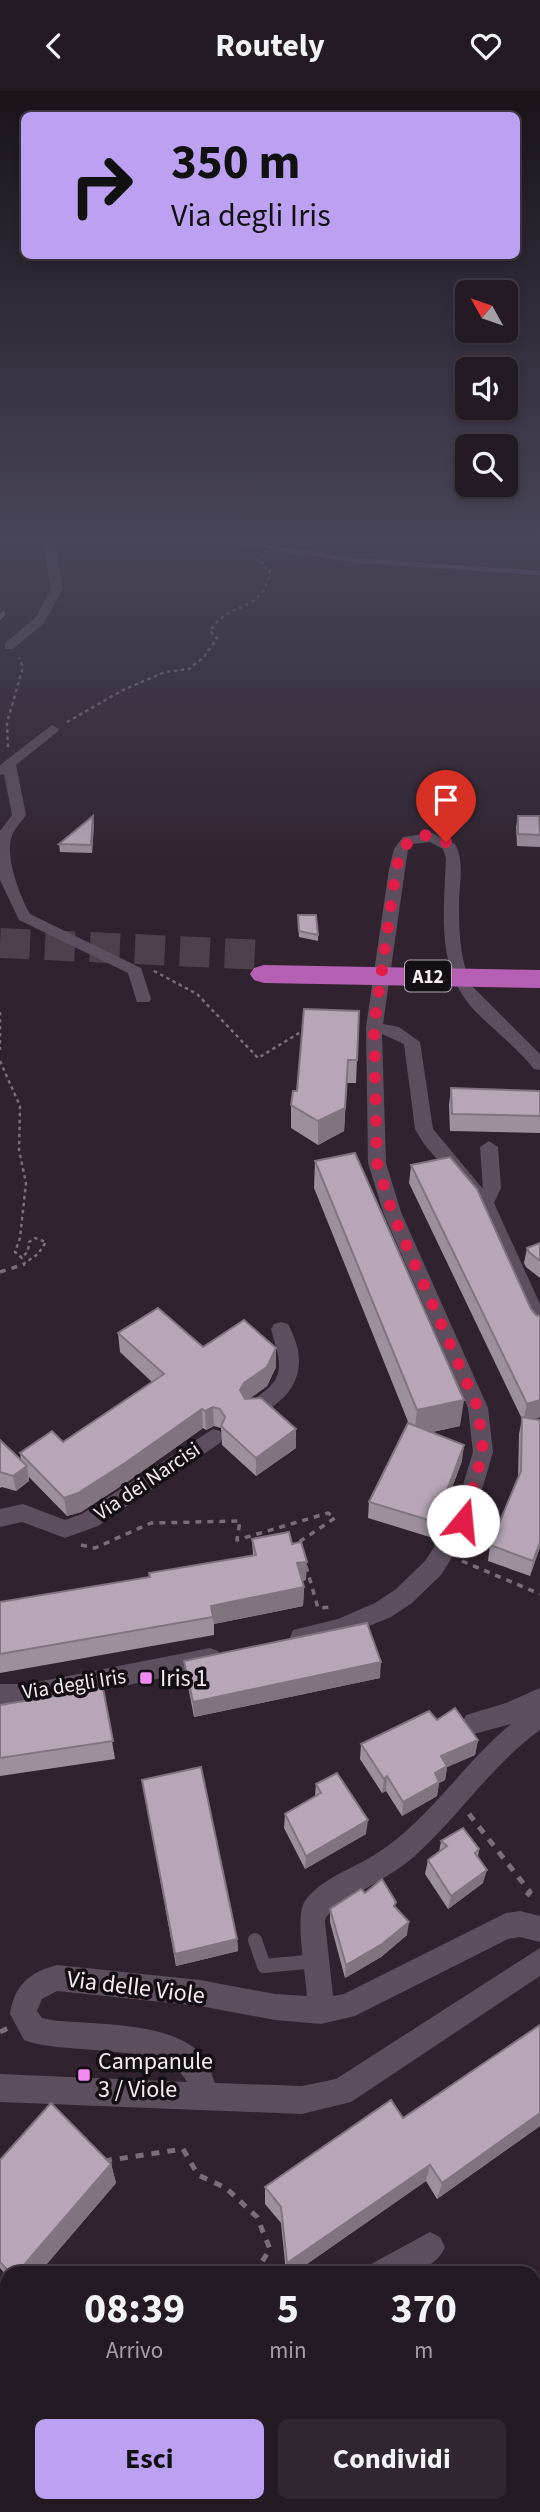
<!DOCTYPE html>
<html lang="it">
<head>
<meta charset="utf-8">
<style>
	:root { --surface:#241a23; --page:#302730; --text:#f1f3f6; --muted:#a3a1a6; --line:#413841; --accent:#bca0f2 }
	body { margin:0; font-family:"Source Sans 3",sans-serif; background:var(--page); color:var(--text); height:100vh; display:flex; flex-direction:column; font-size:26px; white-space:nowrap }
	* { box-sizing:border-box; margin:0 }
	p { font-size:23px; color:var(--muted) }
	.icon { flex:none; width:38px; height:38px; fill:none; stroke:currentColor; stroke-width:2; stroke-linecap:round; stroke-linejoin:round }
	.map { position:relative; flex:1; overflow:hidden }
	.details { position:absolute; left:0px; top:2175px; width:541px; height:247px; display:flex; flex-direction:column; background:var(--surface); border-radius:21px 21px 0 0; box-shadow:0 4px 10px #0003,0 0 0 2px var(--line) }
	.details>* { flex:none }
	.top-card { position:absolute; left:21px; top:21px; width:499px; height:147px; border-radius:10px; box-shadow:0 4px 10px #0003,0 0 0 2px var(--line); background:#bca0f2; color:#111; overflow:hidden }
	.needle { width:46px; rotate:310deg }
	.buttons { position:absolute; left:455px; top:189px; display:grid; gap:14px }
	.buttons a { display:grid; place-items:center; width:63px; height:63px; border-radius:10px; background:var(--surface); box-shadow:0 4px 10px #0003,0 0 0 2px var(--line); font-size:35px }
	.pin { position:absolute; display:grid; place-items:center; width:60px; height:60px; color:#fff; margin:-72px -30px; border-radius:50% 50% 50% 0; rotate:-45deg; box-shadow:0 0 7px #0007 }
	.pin .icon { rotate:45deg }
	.me { position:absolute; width:77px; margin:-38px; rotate:17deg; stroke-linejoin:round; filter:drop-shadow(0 0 5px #0008) }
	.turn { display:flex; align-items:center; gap:24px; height:147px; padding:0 35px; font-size:32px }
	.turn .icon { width:91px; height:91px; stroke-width:2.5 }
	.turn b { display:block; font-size:49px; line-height:60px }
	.eta { display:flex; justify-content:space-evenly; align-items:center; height:119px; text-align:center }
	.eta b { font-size:42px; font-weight:700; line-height:49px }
	.primary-button { display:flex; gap:14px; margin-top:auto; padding:14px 35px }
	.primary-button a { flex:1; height:80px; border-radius:10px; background:var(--accent); color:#111; font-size:28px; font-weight:700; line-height:80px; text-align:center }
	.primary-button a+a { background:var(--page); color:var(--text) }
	header { display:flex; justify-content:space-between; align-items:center; height:91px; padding:0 35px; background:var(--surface); font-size:32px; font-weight:700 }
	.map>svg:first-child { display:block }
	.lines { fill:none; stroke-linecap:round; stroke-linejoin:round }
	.stream { stroke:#865285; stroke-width:4.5 }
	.motorway-tunnel { stroke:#4d414c; stroke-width:30; stroke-dasharray:30 15; stroke-linecap:butt }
	.path-far2 { stroke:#7a6f79; stroke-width:2.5; stroke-dasharray:3.5 3.5; stroke-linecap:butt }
	.path-far1 { stroke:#7a6f79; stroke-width:3.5; stroke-dasharray:6 6; stroke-linecap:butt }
	.path { stroke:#7a6f79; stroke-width:5; stroke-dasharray:8 8; stroke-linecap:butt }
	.service { stroke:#5d4f5d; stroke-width:14 }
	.minor { fill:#5d4f5d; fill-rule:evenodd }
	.motorway { fill:#b560b5; fill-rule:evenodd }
	.wall { fill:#9d909d }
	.shaded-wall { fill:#80757f }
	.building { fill:#b7a7b6; stroke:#80757f; stroke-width:2 }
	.route { stroke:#e11d48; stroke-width:12; stroke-dasharray:0 21.6 }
	.poi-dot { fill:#f28af2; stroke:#140f14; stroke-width:2.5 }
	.labels { text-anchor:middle; stroke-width:7; stroke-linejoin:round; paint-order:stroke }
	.shield { fill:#140f14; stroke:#b1a9b0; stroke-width:2 }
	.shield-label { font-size:19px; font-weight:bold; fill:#f4ebf3 }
	.street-label { font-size:21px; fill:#f4ebf3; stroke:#140f14 }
	.near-poi-label { font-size:24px; fill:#f4ebf3; stroke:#140f14; text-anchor:start }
	.near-street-label { font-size:24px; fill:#f4ebf3; stroke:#140f14 }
</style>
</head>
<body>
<header><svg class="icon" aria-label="back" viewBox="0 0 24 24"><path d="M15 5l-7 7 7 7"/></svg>Routely<svg class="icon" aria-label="heart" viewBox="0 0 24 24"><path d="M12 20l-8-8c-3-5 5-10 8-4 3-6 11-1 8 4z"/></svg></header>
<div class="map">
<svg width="540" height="2421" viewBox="0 0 540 2421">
	<rect width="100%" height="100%" fill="#30232f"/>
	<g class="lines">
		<path class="stream" d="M188 443 351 469 540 482"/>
		<path class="motorway-tunnel" d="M0 852 265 864"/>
		<g class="path-far2">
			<path d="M67 631 123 599 165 581 189 578 204 566 217 547 210 540C229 508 263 525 270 479L262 476V464L274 454 279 443"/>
			<path d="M8 656 7 632 23 576 19 567"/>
			<path d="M154 880 197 903 258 967 304 939"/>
			<path d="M0 921V959"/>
			<path d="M0 970 20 1015 19 1059 26 1092 20 1147 15 1161 22 1167 28 1160 29 1151 35 1147 46 1151 38 1163 22 1174"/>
		</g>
		<g class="path-far1">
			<path d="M0 1181 25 1173"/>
			<path d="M81 1454 95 1457 151 1432 240 1430 237 1449 328 1422 335 1427 299 1451 300 1454"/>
			<path d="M462 1470 540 1503"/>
			<path d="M306 1475 318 1517 333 1516"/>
		</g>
		<g class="path">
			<path d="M469 1723 530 1801 522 1810"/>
			<path d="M0 1941 8 1937"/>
			<path d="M104 2070 183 2058 198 2084 226 2097 257 2126 270 2158 255 2182"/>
			<path d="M196 2415 197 2421"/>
			<path d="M81 2421 86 2415"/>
		</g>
		<path class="service" d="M255 1849 264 1875 316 1870"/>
		<g class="minor">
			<path d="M41 443H53L63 498 44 532 13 558H5V552L36 526 51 498Z"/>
			<path d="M52 634 59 638 57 641 16 674 26 724C22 730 16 736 13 742 3 763 20 805 30 823L141 877 151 908 149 911H137L128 882 19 829 0 789V740L12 724 4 683 0 684V674Z"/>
			<path d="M432 742 455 753C464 769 460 790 459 808 459 837 459 867 472 895L540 963V979L534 978C517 957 495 940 476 921 435 879 444 821 446 767L443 758 430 751 413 753 408 758 383 933 399 936 420 951 433 1038 483 1098 480 1056 489 1050 498 1056 501 1097 494 1112 540 1213V1242L533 1240 530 1235 477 1115 424 1053 415 1038 404 953 382 943 386 1072 401 1121 488 1317 493 1361 471 1436 441 1484 412 1512 391 1526 340 1547 301 1556 293 1553 290 1546 293 1539 338 1528 375 1512 396 1498 425 1470 453 1427 473 1361 468 1317 383 1121 368 1072 366 936 389 778 394 758 403 746Z"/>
			<path d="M281 1231 288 1233C306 1266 303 1295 271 1317 263 1323 256 1328 246 1325L243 1319C247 1311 253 1309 260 1304 288 1284 279 1268 271 1238L274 1233Z"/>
			<path d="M213 1338 220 1340 223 1346 220 1352 98 1435 65 1447 22 1431 0 1436V1418L23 1413 65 1429 82 1423Z"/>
			<path d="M210 1557 218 1560 222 1567 218 1574 210 1577 27 1615H0V1593H27Z"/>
			<path d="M540 1597V1639C493 1673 461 1722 419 1761 394 1785 361 1798 334 1818L326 1826 325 1831 333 1905 344 1903 506 1822 520 1820 540 1825V1851L520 1846 508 1848 355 1925 321 1933 275 1929 200 1915 57 1900 42 1908 37 1920 42 1927 51 1929C94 1934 168 1930 200 1962 208 1969 211 1982 215 1992L302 1995 336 1988 540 1857V1885L351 2011 302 2023 0 2011V1983L187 1991C167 1950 64 1965 24 1949L10 1923C14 1895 29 1881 57 1874L200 1889 275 1903 307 1905C306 1884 294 1825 305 1810 320 1788 354 1777 376 1763 426 1732 464 1672 511 1633L474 1643 466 1640 462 1632 466 1624 506 1612Z"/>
			<path d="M430 2141 440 2146 445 2156C432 2186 395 2182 368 2182L373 2172Z"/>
			<path d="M7 2251V2281L0 2282V2252Z"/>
		</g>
		<path class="motorway" d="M264 874 540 879V897L264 892 254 889 250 883 254 877Z"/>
	</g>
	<g class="wall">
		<path d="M518 725 540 730V756L517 755 516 736Z"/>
		<path d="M94 733 92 762 60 761 59 753Z"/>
		<path d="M298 830 318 844V850L299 846Z"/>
		<path d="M359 920 356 992H347L344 1040 318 1054 291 1037V1014L297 1000Z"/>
		<path d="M451 997 540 1000V1042L450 1040 449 1014Z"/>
		<path d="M315 1070 460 1335 432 1341 462 1370 433 1447 368 1427 369 1411 409 1333 314 1097Z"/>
		<path d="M411 1074 536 1224 540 1225V1326L533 1328 540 1329V1456L530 1485 488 1470 490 1454 518 1388 519 1343 522 1328 409 1092Z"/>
		<path d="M540 1152V1187L526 1176 524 1172 527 1157Z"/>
		<path d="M118 1242 203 1256 276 1276 267 1295 249 1308 296 1338V1357L256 1385 222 1354 221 1337 214 1335 206 1339 203 1337 127 1391 81 1421 67 1425 29 1386V1390L16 1400 2 1396 0 1397V1349L21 1370 20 1362 63 1351 152 1291 120 1261Z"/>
		<path d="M252 1448 306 1489 302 1490 304 1496 303 1515 214 1533V1544L0 1582V1511L150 1486 253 1465Z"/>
		<path d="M184 1570 380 1587 194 1626 186 1585Z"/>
		<path d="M103 1597 115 1668 0 1685V1614Z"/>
		<path d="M437 1629 478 1649 475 1664 447 1676 445 1689 439 1692 437 1705 402 1725 386 1700 382 1702 360 1668 361 1653Z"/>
		<path d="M142 1689 237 1848 238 1860 176 1875Z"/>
		<path d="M316 1693 366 1743 305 1778 284 1737 285 1723 315 1705Z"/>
		<path d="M441 1750 479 1758 478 1766 483 1792 448 1818 425 1783 428 1769 439 1761Z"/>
		<path d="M365 1802 395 1816 407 1844 381 1866 345 1887 330 1831V1818Z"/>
		<path d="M540 1934V2035L437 2108 426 2090 294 2182H286L281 2132 265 2113V2096L403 2027Z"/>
		<path d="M0 2069 111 2073 116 2092 39 2182H7V2185L0 2177Z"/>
		<path d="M7 2300V2383H0V2301Z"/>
	</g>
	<g class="shaded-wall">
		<path d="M4 519 5 524 0 529V523Z"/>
		<path d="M93 725 94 733 92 762 91 754Z"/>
		<path d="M348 969 344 1040 318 1054V1030Z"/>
		<path d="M276 1257V1276L267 1295 244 1311 240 1299 244 1292Z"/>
		<path d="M464 1309 460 1335 414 1345 417 1319Z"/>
		<path d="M540 1309V1326L523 1331 527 1313Z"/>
		<path d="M213 1316 214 1335 206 1339 205 1320Z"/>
		<path d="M202 1318 203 1337 127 1391 81 1421 67 1425 64 1407Z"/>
		<path d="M296 1338V1357L256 1385V1367Z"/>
		<path d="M464 1354 462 1370 433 1447 435 1431Z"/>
		<path d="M27 1375 29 1390 16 1400 13 1385Z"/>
		<path d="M540 1451V1456L530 1485 533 1470Z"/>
		<path d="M307 1471 306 1489 297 1491V1472Z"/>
		<path d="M304 1496 303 1515 214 1533 211 1515Z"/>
		<path d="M381 1571 380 1587 194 1626 193 1611Z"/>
		<path d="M478 1649 475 1664 447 1676 445 1689 439 1692 437 1705 402 1725 403 1711 435 1682 441 1665Z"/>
		<path d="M387 1685 386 1700 382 1702 384 1688Z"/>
		<path d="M368 1729 366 1743 305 1778 306 1765Z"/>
		<path d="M487 1779 483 1792 448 1818 451 1805Z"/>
		<path d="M409 1831 407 1844 381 1866 345 1887 346 1874Z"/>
		<path d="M237 1848 238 1860 176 1875 175 1863Z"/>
		<path d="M540 2022V2035L437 2108 442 2092Z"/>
		<path d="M111 2073 116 2092 39 2182H17Z"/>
		<path d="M430 2074 426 2090 294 2182H287V2172Z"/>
	</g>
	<g class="building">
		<path d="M93 725 91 754 59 753Z"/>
		<path d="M518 725H539L540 744 518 743Z"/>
		<path d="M298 824H316L318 844 299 840Z"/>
		<path d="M304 918 359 920 357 969H348L345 1017 318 1030 291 1014 293 1000H297Z"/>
		<path d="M451 997 540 1000V1025L452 1023Z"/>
		<path d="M355 1062 464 1309 417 1319 315 1070Z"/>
		<path d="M450 1066 477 1098 531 1218 536 1224 540 1225V1309L527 1313 411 1074Z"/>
		<path d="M540 1152V1170L529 1161 527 1157Z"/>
		<path d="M158 1217 203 1256 244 1229 276 1257 267 1276 244 1292 240 1299 245 1308 261 1307 296 1338 256 1367 221 1335 225 1326 220 1318 213 1316 205 1320 202 1318 125 1372 78 1402 64 1407 20 1362 52 1340 63 1351 164 1283 118 1242Z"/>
		<path d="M522 1326 540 1329V1451L533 1470 490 1454 521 1380Z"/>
		<path d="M408 1332 464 1354 435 1431 369 1411Z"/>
		<path d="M0 1349 27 1375 13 1385 0 1381Z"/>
		<path d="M289 1441 292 1453 301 1451 307 1471 297 1472 304 1496 211 1515 213 1526 0 1563V1511L150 1486 149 1482 256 1464 252 1448Z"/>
		<path d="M367 1532 381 1571 193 1611 184 1570Z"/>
		<path d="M103 1597 113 1650 0 1667V1614Z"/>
		<path d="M455 1617 478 1649 441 1665 447 1675 435 1682 439 1691 403 1711 387 1685 384 1688 361 1653 429 1620 437 1629Z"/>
		<path d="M201 1676 237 1848 175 1863 142 1689Z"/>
		<path d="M337 1682 368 1729 306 1765 285 1723 321 1702 316 1693Z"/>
		<path d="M463 1737 479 1758 475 1762 487 1779 451 1805 428 1769 447 1755 441 1750Z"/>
		<path d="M382 1788 396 1811 394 1815 409 1831 382 1853 346 1874 330 1818 361 1798 365 1802Z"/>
		<path d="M540 1934V2022L442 2092 430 2074 287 2172 281 2116 265 2096 391 2009 403 2027Z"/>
		<path d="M51 2012 111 2073 17 2182H10L0 2171V2069Z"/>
		<path d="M7 2300V2376H0V2301Z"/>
		<path d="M105 2415H176L177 2421H105Z"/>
		<path d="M234 2415H319L320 2421H235Z"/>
	</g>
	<linearGradient id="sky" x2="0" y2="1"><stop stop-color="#1a131a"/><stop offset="0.57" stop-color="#484558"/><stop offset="1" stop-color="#484558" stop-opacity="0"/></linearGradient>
	<rect width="540" height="782" fill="url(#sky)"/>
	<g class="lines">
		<path class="route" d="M446 751C415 735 404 749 396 778L374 936 377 1072 392 1121 478 1317 483 1361 463 1430"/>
	</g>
	<g class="poi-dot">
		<rect x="139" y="1580" width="14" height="14" rx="3.5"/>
		<rect x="77" y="1977" width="14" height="14" rx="3.5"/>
	</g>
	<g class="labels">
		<rect class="shield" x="405" y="869.5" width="46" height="31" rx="5"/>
		<g class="shield-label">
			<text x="428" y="892">A12</text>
		</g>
		<g class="street-label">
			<text transform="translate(147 1390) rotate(-34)" y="7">Via dei Narcisi</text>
			<text transform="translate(74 1593) rotate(-9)" y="7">Via degli Iris</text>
		</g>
		<g class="near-poi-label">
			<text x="160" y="1595">Iris 1</text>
			<text x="98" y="1978">Campanule<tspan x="98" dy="28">3 / Viole</tspan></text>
		</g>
		<g class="near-street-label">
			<text transform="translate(136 1896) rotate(7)" y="8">Via delle Viole</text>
		</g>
	</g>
</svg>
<div class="buttons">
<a><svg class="needle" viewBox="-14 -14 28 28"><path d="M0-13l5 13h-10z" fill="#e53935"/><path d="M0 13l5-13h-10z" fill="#a3a1a6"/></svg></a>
<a><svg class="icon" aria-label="sound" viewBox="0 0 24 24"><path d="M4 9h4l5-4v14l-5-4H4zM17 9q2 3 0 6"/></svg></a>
<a><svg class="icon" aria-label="search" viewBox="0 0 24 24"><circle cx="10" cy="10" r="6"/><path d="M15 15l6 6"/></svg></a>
</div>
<div class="pin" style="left:446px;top:751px;background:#d93025"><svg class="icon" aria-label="arrive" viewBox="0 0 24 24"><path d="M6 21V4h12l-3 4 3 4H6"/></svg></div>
<svg class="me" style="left:463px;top:1430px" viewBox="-20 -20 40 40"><circle r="19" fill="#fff"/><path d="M0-13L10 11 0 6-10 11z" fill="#e11d48"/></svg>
<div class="top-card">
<div class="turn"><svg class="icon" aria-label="right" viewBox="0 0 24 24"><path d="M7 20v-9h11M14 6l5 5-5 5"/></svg><div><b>350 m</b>Via degli Iris</div></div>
</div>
<section class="details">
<div class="eta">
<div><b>08:39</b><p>Arrivo</p></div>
<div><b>5</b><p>min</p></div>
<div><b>370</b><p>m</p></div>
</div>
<div class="primary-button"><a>Esci</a><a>Condividi</a></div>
</section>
</div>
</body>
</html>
